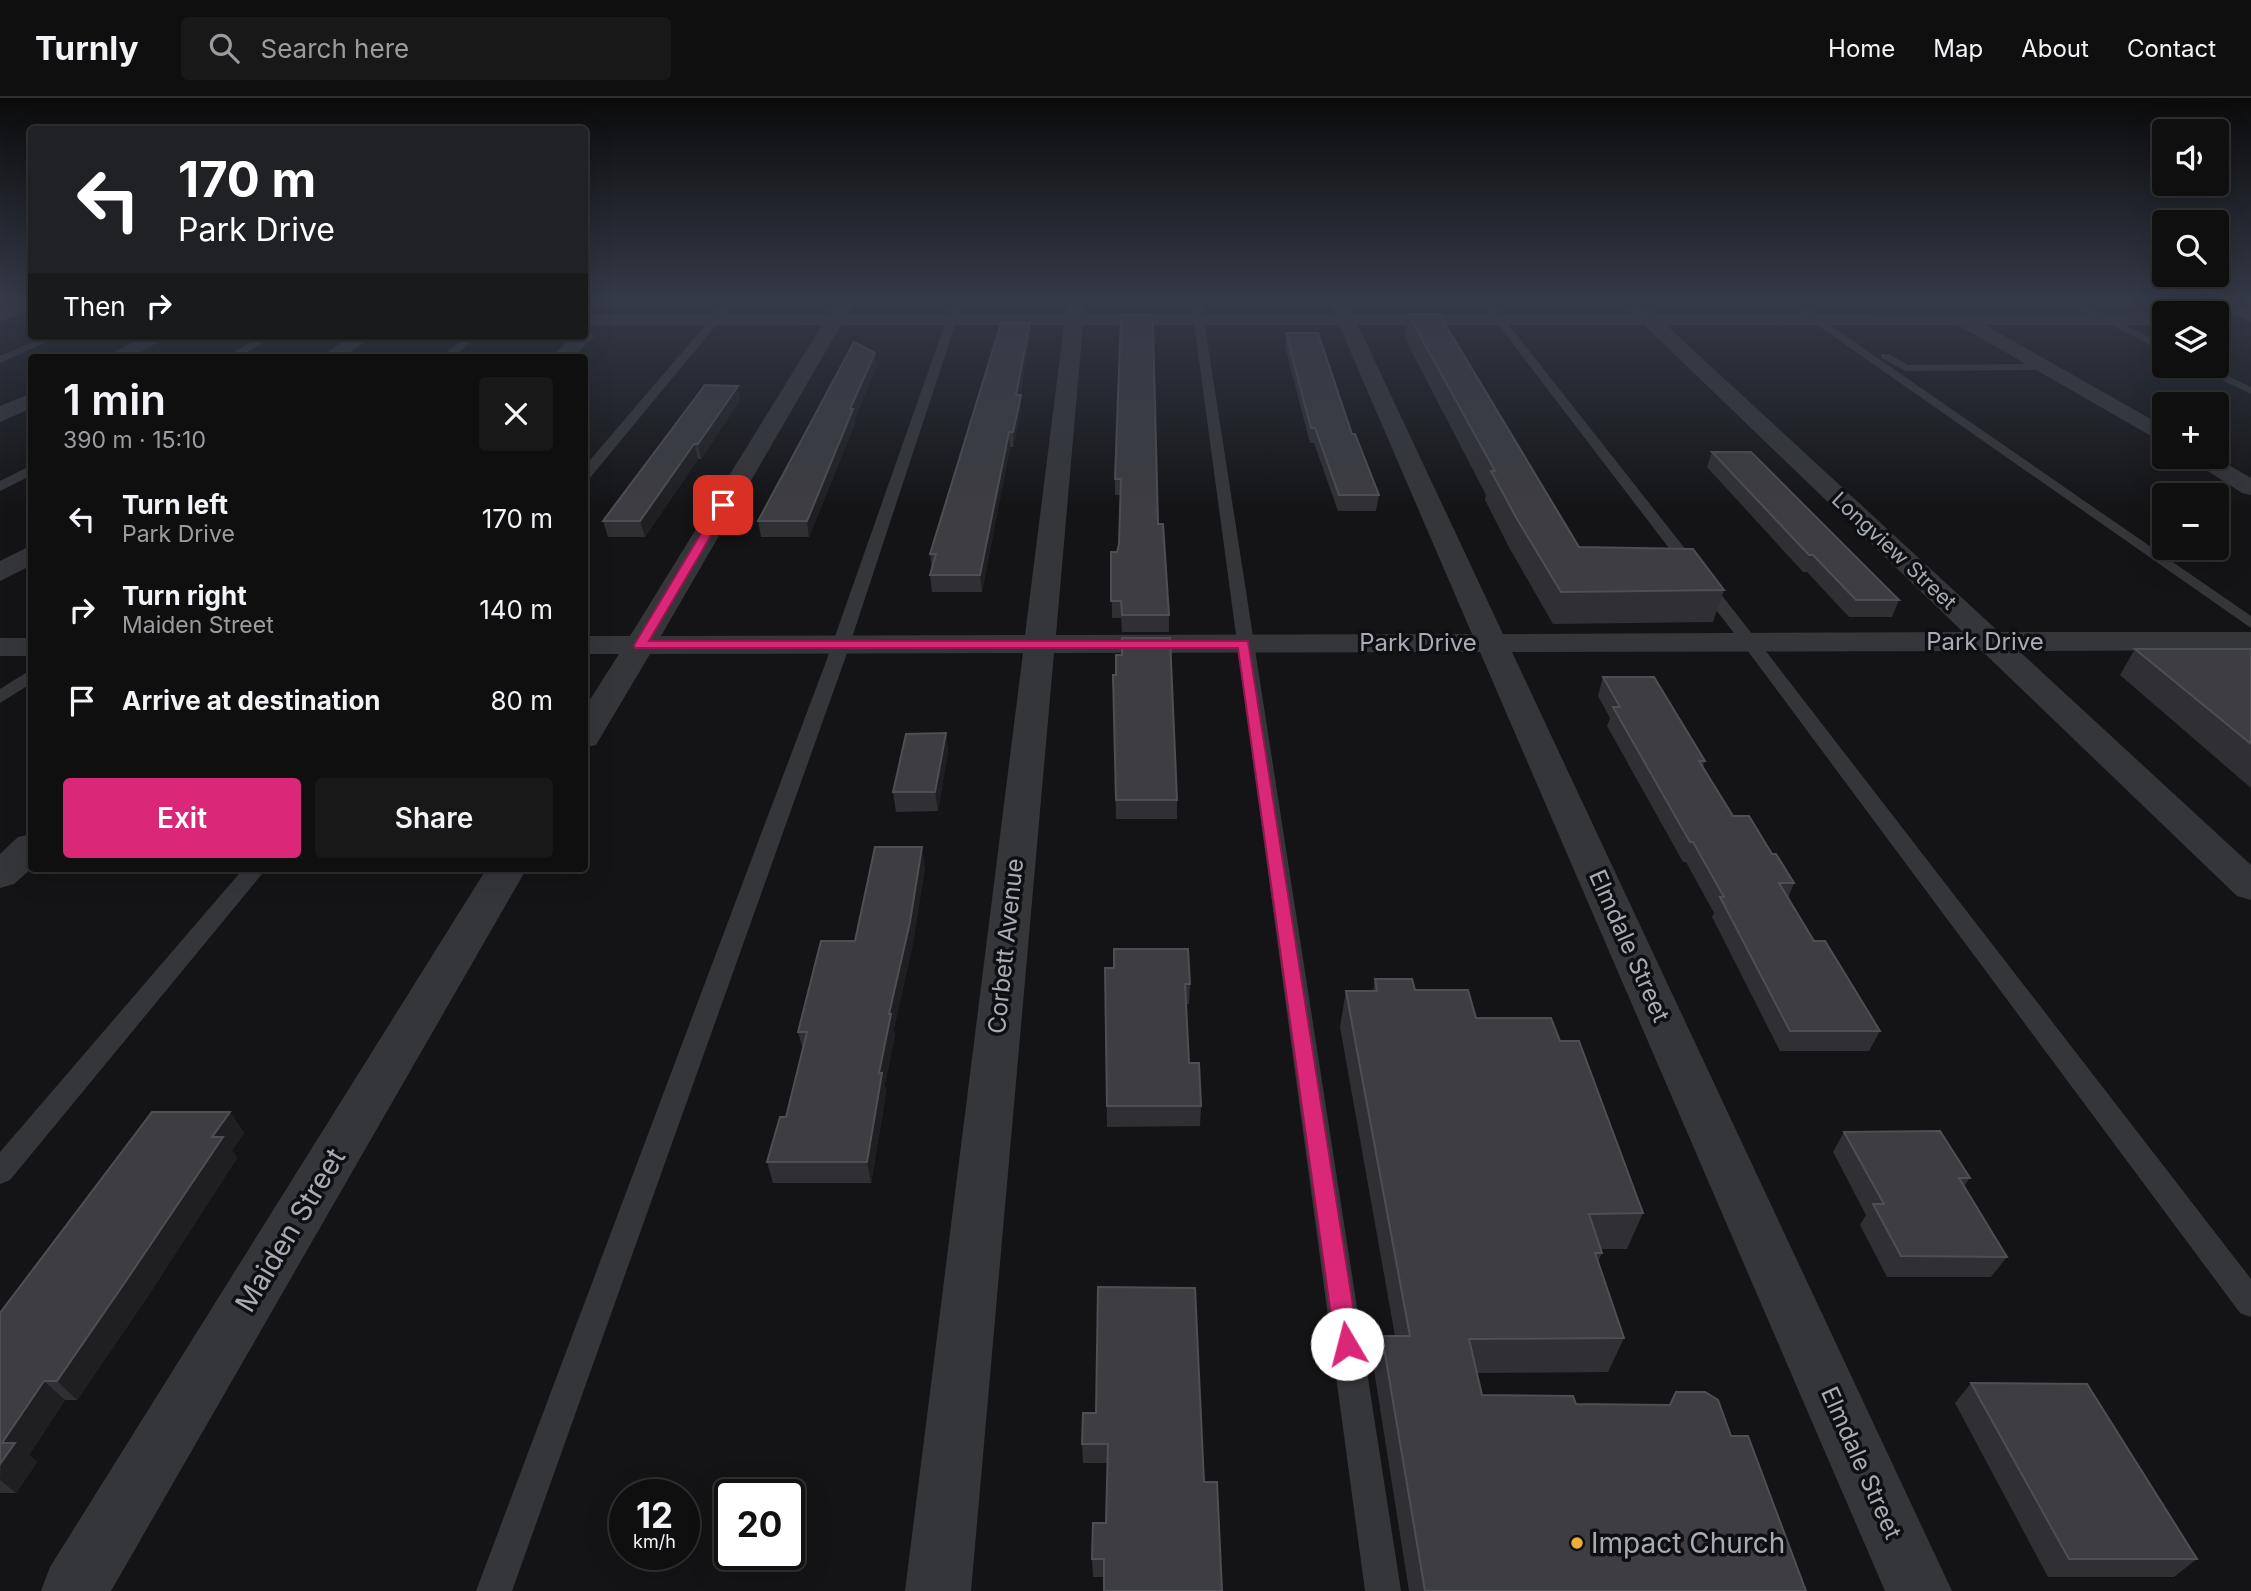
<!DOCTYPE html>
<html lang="en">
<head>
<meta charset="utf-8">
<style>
	:root { --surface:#0f0f10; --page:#181819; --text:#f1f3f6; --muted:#9b9c9f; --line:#2f2f30; --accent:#db2777 }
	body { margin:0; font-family:Inter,sans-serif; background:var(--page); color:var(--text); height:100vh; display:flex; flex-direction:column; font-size:26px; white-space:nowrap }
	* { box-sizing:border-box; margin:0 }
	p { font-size:23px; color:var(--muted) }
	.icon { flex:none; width:38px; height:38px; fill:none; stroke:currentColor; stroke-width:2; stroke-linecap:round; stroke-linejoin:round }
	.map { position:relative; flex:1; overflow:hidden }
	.side { position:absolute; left:28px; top:256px; width:560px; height:518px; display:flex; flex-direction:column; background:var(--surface); border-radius:7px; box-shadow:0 7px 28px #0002,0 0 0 2px var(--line) }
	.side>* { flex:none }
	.top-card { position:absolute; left:28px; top:28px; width:560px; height:214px; border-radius:7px; box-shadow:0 7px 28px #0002,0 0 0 2px var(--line); background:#202124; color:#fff; overflow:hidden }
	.tools { position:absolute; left:2152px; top:21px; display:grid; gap:14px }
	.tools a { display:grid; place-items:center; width:77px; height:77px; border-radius:7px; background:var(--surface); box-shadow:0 7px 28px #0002,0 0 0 2px var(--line); font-size:35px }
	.speed { position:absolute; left:609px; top:1381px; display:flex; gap:14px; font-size:35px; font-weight:700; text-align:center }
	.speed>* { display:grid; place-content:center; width:91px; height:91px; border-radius:50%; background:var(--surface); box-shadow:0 7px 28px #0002,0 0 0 2px var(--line); line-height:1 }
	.speed small { font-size:18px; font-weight:400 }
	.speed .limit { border:4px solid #111; border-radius:10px; background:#fff; color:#111 }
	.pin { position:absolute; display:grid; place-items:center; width:60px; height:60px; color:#fff; margin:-30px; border-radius:14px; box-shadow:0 4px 10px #0006 }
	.me { position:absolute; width:77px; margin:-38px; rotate:352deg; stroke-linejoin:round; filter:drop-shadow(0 0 5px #0008) }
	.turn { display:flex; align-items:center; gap:24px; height:147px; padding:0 35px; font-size:32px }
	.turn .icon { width:91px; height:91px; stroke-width:2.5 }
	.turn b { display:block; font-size:49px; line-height:60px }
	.then { display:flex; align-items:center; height:66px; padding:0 35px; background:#0003; gap:14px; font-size:26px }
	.round { display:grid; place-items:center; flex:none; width:74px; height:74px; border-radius:7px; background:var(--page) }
	.summary { display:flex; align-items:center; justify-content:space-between; height:119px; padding:0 35px }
	h1 { font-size:42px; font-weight:600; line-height:52px }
	.action { display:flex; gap:14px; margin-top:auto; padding:14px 35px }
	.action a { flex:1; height:80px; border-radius:7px; background:var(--accent); color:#fff; font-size:28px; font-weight:600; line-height:80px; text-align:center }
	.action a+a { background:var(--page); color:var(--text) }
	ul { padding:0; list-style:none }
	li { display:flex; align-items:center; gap:21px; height:91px; padding:0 35px }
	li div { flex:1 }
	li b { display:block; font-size:26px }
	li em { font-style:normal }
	header { display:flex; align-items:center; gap:42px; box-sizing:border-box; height:98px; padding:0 35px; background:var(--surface); border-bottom:2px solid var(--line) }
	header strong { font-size:33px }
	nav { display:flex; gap:38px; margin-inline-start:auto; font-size:24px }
	.search { width:490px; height:63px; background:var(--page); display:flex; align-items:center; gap:18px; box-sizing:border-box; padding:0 24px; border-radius:7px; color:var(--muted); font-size:26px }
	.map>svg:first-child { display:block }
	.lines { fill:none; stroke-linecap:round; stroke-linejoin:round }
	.service { fill:#35363a; fill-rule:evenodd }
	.minor { fill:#35363a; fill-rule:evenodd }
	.wall { fill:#303034 }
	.shaded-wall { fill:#1f1f22 }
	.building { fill:#3d3d42; stroke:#4d4f54; stroke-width:2 }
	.route { fill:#db2777; stroke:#8e194d; stroke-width:2 }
	.poi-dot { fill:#eead33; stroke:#0f0f11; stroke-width:2.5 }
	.labels { text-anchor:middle; stroke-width:7; stroke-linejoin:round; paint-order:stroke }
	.far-street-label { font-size:21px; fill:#a6abb6; stroke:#0f0f11 }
	.street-label { font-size:24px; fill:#a6abb6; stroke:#0f0f11 }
	.near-street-label { font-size:28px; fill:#a6abb6; stroke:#0f0f11 }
	.near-poi-label { font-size:28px; fill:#a6abb6; stroke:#0f0f11; text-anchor:start }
</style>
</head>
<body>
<header>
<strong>Turnly</strong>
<div class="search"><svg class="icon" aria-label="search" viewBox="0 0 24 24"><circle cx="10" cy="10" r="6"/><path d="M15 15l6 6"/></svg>Search here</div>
<nav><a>Home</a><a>Map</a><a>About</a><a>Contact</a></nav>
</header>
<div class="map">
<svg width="2251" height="1493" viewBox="0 0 2251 1493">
	<rect width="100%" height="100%" fill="#141416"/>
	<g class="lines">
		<g class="service">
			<path d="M726 203H736L589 381 584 382V369Z"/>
			<path d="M953 203H963L845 561 512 1493H476L827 561Z"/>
			<path d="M1191 203H1201L1401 1493H1365Z"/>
			<path d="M1480 203H1490L1768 556 2251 1181V1219L2240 1215 1756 564Z"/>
			<path d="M1783 203H1795L2251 518V530Z"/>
			<path d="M2063 203H2076L2165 247V254Z"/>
			<path d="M46 238H60L0 265V258Z"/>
			<path d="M261 238H274L239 259H226Z"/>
			<path d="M467 238H479L453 259H441Z"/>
			<path d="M1881 256H1889L1908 267 2044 266 2050 269 2044 272 1906 273 1881 260Z"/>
			<path d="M2193 268H2207L2251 289V296Z"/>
			<path d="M32 367V377L0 393V383Z"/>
			<path d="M32 571V585L0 605V591Z"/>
			<path d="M244 770H267L10 1082 0 1086V1054Z"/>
		</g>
		<g class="minor">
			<path d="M23 203H32V212L0 224V212Z"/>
			<path d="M837 203H855L847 216H1065L1067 203H1085L1084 216H1335L1329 203H1347L1353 216H1632L1630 212 1633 208 1639 207 1654 216 2165 215V227H1985L2165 329V346L1958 227H1666L1999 534H2251V552L2019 553 2251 767V802L2237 798 1982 553 1512 554 1952 1493H1885L1480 554 1054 555 971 1493H905L1023 555 650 556 596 647 584 650V611L619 556H584V538H630L822 227 584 228V216H829ZM841 227H1064L1025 537 661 538ZM1083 227H1339L1472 536 1056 537ZM1358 227H1644L1963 534 1503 536Z"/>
			<path d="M2207 203H2231L2251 211V224Z"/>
			<path d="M584 232 594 238 573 259H551L573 238H584Z"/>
			<path d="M144 238H169L132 259H106Z"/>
			<path d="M350 238H373L344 259H321Z"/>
			<path d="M32 295V310L0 324V308Z"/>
			<path d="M2186 359H2215L2251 380V397L2242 395Z"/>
			<path d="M32 447V467L0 483V463Z"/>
			<rect x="0" y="540" width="32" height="18"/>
			<path d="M32 736V770L14 786 0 790V756L18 739Z"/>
			<path d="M487 770H527L111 1493H41L50 1469Z"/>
		</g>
	</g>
	<g class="wall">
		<path d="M2132 203H2229L2224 214 2150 212Z"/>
		<path d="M2238 203H2251V208Z"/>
		<path d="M1408 216 1579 449 1724 492 1713 524 1553 526 1510 451 1485 402 1486 397 1404 239Z"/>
		<path d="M1121 217 1158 426 1169 517V534H1122L1121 520H1112L1111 454H1117L1119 446 1120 397H1115V381Z"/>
		<path d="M1030 225V238L1020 297H1021V311L1013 349H1010L982 494H932L930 477 932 472 930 456Z"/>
		<path d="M1286 235 1352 336 1379 397 1376 413H1338L1314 345H1310L1285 248Z"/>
		<path d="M877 268 855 320V325L809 439H761L758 423Z"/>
		<path d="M740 302 701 361H698L645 439H608L603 423Z"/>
		<path d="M1712 354 1899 502 1892 519H1849L1807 474H1803L1707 369Z"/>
		<path d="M2135 551H2251V690L2120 577Z"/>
		<path d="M1113 578 1177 702V721H1116Z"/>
		<path d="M1603 579 1705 663 1703 669 1733 718 1772 756 1794 785 1788 800 1814 843 1880 933 1869 953H1780L1712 819 1714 815 1686 764H1683L1607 628 1610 620 1598 598Z"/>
		<path d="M946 635 948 654 938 713 896 714 893 694Z"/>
		<path d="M925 769 913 845 894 930 895 937 885 986 886 995 871 1085H773L767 1064 786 1019 803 952 798 934 855 843Z"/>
		<path d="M1105 870H1114L1190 886 1189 906H1186L1189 965 1201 1008 1200 1028 1107 1029Z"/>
		<path d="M1375 881 1415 892 1476 920 1560 943 1643 1115 1627 1151H1601L1602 1155 1598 1164 1624 1240 1608 1274 1477 1275 1482 1297 1576 1306 1669 1307 1676 1294 1731 1338 1806 1493H1409L1374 1272 1382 1238H1395L1340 929 1346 893H1373Z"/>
		<path d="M230 1014 244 1035 232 1052 237 1060 148 1198 77 1302H65L29 1357 37 1364 16 1395H0V1215Z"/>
		<path d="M1844 1034 1970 1080 1964 1088 2007 1159 1991 1179H1887L1860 1127 1866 1117 1833 1054Z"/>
		<path d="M1195 1190 1104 1479H1093L1092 1461 1106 1425 1108 1365H1083L1082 1346 1096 1315Z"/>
		<path d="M1971 1285 2197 1461 2174 1479H2048L1955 1305Z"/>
	</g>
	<g class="shaded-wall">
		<path d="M1030 225V238L1017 311 1016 297Z"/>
		<path d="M875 255 877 268 855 320V325L809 439 807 423 850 311Z"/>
		<path d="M738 288 740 302 701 361 698 346Z"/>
		<path d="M1021 297V311L1013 349V334Z"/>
		<path d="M1009 334 1010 349 982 494 980 477Z"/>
		<path d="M694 346 698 361 645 439 640 423Z"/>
		<path d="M946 635 948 654 938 713 935 694Z"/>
		<path d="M922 749 925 769 913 845 894 930 895 937 885 986 886 995 871 1085 867 1064 879 975 889 916Z"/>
		<path d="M230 1014 244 1035 232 1052 237 1060 148 1198 77 1302 57 1283Z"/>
		<path d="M44 1283 65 1302 29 1357 37 1364 16 1395 0 1382 2 1345Z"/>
	</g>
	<g class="building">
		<path d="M1408 216H1439L1579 449 1693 451 1724 492 1561 494 1517 421 1491 373H1495Z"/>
		<path d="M1121 217H1151L1153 227 1158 426H1163L1169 517H1122L1121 503H1111V454H1117L1119 446 1121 381H1115Z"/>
		<path d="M1001 225H1030L1016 297H1021L1013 334H1009L980 477H930L936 456H930Z"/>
		<path d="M1286 235H1318L1352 336H1355L1379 397H1339L1315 330H1311Z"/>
		<path d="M854 244 875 255 850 311H853L807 423H758Z"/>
		<path d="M705 287 738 288 698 346H694L640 423H603Z"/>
		<path d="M1712 354H1751L1899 502H1856L1813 457H1809Z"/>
		<path d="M1122 540H1170L1177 702H1116L1113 577H1116V557H1122Z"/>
		<path d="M2135 551H2251V646Z"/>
		<path d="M1603 579H1654L1705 663H1699L1733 718H1749L1772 756H1776L1794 785H1779L1814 843H1825L1880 933H1790L1720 799H1724L1693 744H1690L1613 609H1620Z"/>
		<path d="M946 635 935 694H893L906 636Z"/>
		<path d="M875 749H922L910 824 889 916H891L879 975H882L867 1064H767L780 1019H786L807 934H798L821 843H855Z"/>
		<path d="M1114 851H1188L1190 886H1185L1189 965H1199L1201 1008H1107L1105 870H1114Z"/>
		<path d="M1375 881H1412L1415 892H1468L1476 920H1551L1560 943H1579L1643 1115 1589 1116 1602 1155H1595L1624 1240 1469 1241 1482 1297 1573 1298 1576 1306 1670 1307 1676 1294H1705L1718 1302 1731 1338H1748L1806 1493H1425L1382 1238H1410L1346 893H1377Z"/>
		<path d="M152 1014H230L212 1039H223L130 1177 57 1283H44L2 1345H15L0 1366V1215Z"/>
		<path d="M1940 1033 1970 1080H1959L2007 1159 1901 1158 1873 1106H1884L1844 1034Z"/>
		<path d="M1098 1189 1195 1190 1204 1384H1217L1222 1493H1104V1461H1092L1093 1425H1106L1108 1346H1082L1083 1315H1096Z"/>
		<path d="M1971 1285 2087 1286 2197 1461H2069Z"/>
	</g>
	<linearGradient id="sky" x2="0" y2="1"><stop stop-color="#0b0b0c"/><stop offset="0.49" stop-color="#343a47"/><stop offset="1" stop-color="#343a47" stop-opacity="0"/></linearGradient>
	<rect width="2251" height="412" fill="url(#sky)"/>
	<path class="route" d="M723 404 729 407 649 543H1248L1359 1246 1355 1254 1347 1258 1338 1254 1335 1246 1238 550H635L634 547 718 407Z"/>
	<circle class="poi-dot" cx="1577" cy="1445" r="7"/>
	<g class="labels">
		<g class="far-street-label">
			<text transform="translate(1894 453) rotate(43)" y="7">Longview Street</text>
		</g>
		<g class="street-label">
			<text x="1985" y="552">Park Drive</text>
			<text x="1418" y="553">Park Drive</text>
			<text transform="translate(1006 848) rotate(-84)" y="8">Corbett Avenue</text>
			<text transform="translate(1629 848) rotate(66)" y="8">Elmdale Street</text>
			<text transform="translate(1861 1365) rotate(66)" y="8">Elmdale Street</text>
		</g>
		<g class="near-street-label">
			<text transform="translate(290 1132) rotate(-59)" y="10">Maiden Street</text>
		</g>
		<g class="near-poi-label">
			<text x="1591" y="1455">Impact Church</text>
		</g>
	</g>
</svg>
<div class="tools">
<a><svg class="icon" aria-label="sound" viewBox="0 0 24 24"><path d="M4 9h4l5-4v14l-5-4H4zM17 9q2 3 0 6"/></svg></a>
<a><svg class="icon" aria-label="search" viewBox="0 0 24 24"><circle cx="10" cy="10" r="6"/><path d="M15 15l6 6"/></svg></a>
<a><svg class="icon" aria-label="layers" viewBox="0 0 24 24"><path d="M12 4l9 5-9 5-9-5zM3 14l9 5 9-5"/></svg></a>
<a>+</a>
<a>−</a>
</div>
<div class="speed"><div>12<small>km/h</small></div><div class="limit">20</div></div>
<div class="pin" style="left:723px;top:407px;background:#d93025"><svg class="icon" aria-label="arrive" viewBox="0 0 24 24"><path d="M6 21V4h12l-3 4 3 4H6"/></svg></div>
<svg class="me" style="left:1347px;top:1246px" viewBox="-20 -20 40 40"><circle r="19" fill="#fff"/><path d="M0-13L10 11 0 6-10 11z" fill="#db2777"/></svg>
<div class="top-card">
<div class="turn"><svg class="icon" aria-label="left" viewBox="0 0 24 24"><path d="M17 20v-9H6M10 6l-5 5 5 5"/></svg><div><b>170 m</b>Park Drive</div></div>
<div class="then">Then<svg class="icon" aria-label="right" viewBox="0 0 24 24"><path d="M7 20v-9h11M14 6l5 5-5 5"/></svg></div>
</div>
<section class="side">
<div class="summary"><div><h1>1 min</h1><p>390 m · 15:10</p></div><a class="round"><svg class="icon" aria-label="close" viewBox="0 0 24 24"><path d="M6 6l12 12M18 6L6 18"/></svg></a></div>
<ul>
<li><svg class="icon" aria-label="left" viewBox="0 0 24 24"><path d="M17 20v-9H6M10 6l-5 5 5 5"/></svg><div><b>Turn left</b><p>Park Drive</p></div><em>170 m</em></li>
<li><svg class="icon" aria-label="right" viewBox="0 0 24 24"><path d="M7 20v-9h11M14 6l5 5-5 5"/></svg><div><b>Turn right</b><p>Maiden Street</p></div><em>140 m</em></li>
<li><svg class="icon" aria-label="arrive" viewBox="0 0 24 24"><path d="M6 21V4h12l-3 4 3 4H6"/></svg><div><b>Arrive at destination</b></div><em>80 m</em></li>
</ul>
<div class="action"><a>Exit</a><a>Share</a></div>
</section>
</div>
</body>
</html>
